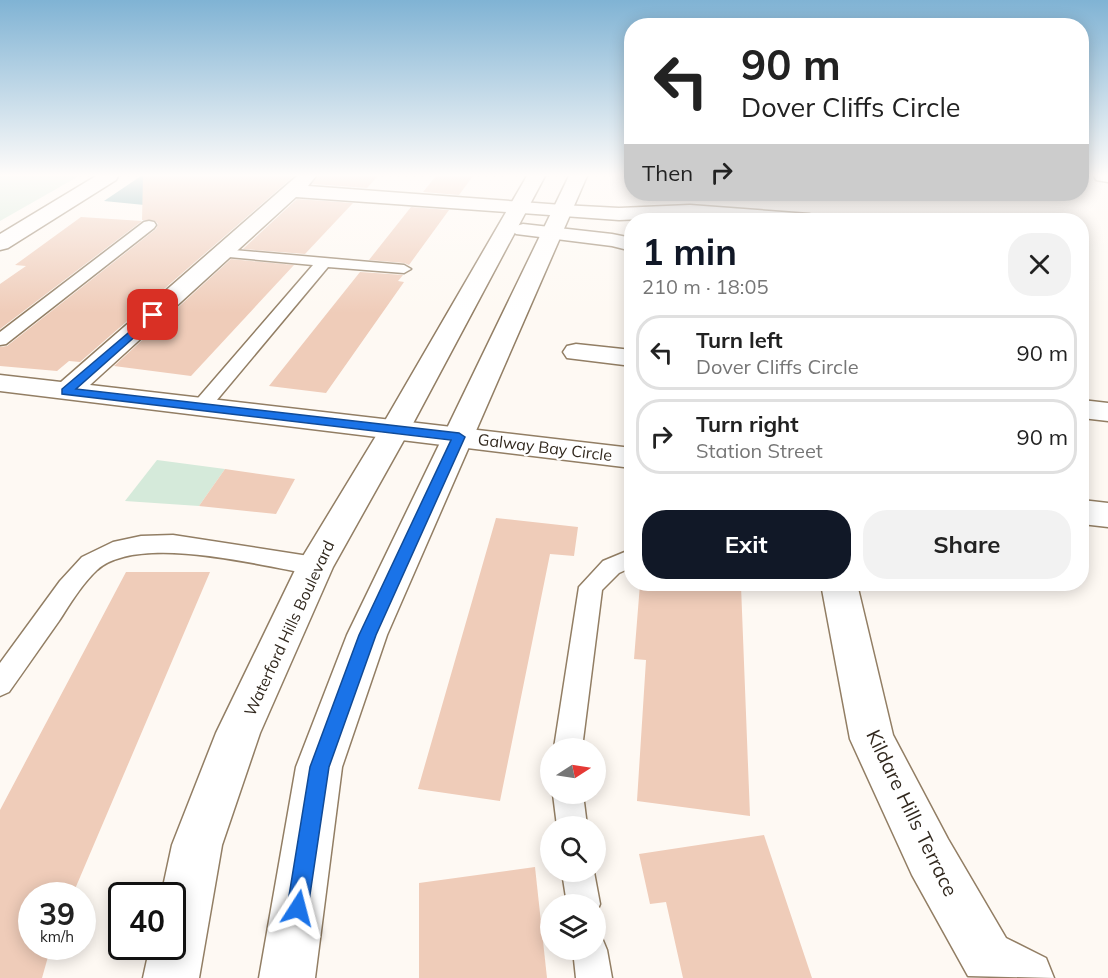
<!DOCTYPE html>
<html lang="en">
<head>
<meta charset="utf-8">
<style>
	:root { --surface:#fff; --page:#f2f2f2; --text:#222; --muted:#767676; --line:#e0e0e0; --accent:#111827 }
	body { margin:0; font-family:Mulish,sans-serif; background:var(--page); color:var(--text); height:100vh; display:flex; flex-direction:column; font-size:22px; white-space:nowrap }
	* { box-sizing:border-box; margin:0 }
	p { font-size:20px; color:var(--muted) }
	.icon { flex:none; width:33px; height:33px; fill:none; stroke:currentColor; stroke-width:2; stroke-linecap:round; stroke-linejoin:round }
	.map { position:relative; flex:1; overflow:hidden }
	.sheet { position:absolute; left:624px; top:213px; width:465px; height:378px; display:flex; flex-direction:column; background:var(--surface); border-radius:24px; box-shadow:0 3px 15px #0003 }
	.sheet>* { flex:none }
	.hud { position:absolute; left:624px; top:18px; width:465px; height:183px; border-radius:24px; box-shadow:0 3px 15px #0003; background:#fff; color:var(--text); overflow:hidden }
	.needle { width:39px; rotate:78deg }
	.controls { position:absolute; left:540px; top:738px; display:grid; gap:12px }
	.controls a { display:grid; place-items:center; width:66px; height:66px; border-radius:50%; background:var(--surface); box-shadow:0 3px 15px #0003; font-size:30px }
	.speed { position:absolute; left:18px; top:882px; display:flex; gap:12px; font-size:30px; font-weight:700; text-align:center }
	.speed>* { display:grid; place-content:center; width:78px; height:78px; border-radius:50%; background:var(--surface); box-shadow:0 3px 15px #0003; line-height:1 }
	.speed small { font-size:15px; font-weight:400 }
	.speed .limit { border:3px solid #111; border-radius:9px; background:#fff; color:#111 }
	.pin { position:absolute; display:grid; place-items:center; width:51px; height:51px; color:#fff; margin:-26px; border-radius:12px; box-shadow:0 3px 9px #0006 }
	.me { position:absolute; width:66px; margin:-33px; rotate:9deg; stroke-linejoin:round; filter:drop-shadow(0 0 4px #0008) }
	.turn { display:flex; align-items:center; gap:21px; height:126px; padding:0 18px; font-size:27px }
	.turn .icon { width:78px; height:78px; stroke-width:2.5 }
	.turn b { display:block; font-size:42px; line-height:51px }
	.then { display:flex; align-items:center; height:57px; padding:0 18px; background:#0003; gap:12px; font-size:22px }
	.round { display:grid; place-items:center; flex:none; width:63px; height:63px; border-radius:24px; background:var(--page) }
	.head { display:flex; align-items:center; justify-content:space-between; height:102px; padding:0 18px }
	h1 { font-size:36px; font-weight:700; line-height:45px; color:var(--accent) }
	.cta { display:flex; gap:12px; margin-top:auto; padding:12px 18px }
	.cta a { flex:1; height:69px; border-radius:24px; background:var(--accent); color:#fff; font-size:24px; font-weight:700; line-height:69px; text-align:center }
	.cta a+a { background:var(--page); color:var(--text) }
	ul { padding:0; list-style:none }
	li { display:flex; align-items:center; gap:18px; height:75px; margin:0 12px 9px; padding:0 6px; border:3px solid var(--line); border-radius:24px }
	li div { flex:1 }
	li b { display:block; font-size:22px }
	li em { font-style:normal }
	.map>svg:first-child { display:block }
	.green { fill:#d5eada }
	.water { fill:#85b2b5 }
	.building { fill:#efccb9 }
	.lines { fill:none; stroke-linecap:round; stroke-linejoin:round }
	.service-casing { stroke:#927e64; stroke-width:3 }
	.minor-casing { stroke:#927e64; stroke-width:3 }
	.tertiary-casing { stroke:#927e64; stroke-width:3 }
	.service { fill:#fff; fill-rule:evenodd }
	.minor { fill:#fff; fill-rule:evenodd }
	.tertiary { fill:#fff; fill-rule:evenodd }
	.route { fill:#1a73e8; stroke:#114b97; stroke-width:1.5 }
	.labels { text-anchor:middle; stroke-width:4.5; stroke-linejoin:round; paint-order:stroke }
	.street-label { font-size:16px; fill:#31281e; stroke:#fff }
	.near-street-label { font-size:20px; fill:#31281e; stroke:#fff }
</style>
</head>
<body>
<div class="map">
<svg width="1108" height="978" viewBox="0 0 1108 978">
	<rect width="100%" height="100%" fill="#fef9f3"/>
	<g class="green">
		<path d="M0 176H79L0 221Z"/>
		<path d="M157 460 225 469 199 506 125 501Z"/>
	</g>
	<path class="water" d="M141 176H149L175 208 104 201Z"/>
	<g class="building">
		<path d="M143 176H294L80 362 69 361 57 371 0 366V347L7 346 156 229 158 224 154 220H142Z"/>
		<path d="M318 176H378L367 188 312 184Z"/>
		<path d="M436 176H473L459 195 423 192Z"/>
		<path d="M297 199 353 203 305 254 243 249Z"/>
		<path d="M411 207 449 210 409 265 404 263 369 260Z"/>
		<path d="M81 217 142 221 0 329V284L26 266 15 265Z"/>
		<path d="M231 259 294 265 191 376 114 366Z"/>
		<path d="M360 272 403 275 398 281 404 282 326 393 269 386Z"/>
		<path d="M225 469 295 479 276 514 199 506Z"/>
		<path d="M496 518 578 527 574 556 550 554 500 801 418 789Z"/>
		<path d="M126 572H210L72 896H32V946H51L42 978H0V810Z"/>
		<path d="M640 584H720L741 586 750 816 637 801 646 660 634 659Z"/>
		<path d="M764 835 812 978H683L666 902 650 904 639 854Z"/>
		<path d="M535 867 547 978H419V883Z"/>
	</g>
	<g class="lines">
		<g class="service-casing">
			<g id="service">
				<path d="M149 221 154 222 156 225 154 228 6 344 0 345V332L144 222Z"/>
				<path d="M223 249 404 265 411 269 404 273 328 267 206 413H192L190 409 192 405 313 265 218 256 216 253Z"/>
				<path d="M173 535 315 557 323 560 327 566 323 572 315 575C262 566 139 533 97 570 82 584 70 604 59 621 42 645 26 668 9 692L0 696V663L60 581 82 557 113 542 141 536Z"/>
				<path d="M632 549V567L619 573 602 590 582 748H554L579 587 603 561Z"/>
				<path d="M553 794H583L587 826H557Z"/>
				<path d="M562 872H594L600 904 596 914V904H567Z"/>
				<path d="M596 935 602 938 607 950 612 978H576L573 950H596Z"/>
			</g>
		</g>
		<g class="minor-casing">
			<g id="minor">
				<path d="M96 176H118L116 180 8 248 0 250V234Z"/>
				<path d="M297 176H316L308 186 562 205 619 208 690 205 809 214 816 216 819 220H735L690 217 619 220 296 197 90 385 632 448V468L0 391V375L61 382Z"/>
				<path d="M1094 176H1108V182L1096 180Z"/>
				<path d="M523 224 612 234 632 238V251L612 246 516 234 512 230 516 226Z"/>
				<path d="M576 344 632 350V366L567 358 563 352 567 346Z"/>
				<path d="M1082 400 1108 403V421L1082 418Z"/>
				<path d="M1082 500 1108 503V527L1082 524Z"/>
				<path d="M821 584H857L893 735 948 839 1006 938 1046 958 1054 978 968 976 912 875 850 739Z"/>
			</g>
		</g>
		<g class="tertiary-casing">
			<g id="tertiary">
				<path d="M527 176H545L409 431 333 567 260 733 222 845 199 978H143L150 946H172V896H161L172 845 216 733 297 566 379 431Z"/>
				<path d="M569 176H587L387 635 342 767 315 978H259L296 767 347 635Z"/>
			</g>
		</g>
		<use href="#service" class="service"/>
		<use href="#minor" class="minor"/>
		<use href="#tertiary" class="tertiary"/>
	</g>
	<linearGradient id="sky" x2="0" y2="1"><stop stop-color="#80b3d4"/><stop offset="0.56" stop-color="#fffcfa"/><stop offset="1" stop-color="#fffcfa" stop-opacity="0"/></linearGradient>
	<rect width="1108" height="313" fill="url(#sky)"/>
	<path class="route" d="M153 312 159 315 157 317 76 389 459 433 465 437 376 635 329 767 308 908 305 915 298 919 290 915 287 908 310 767 359 635 451 440 62 394V389Z"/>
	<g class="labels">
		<g class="street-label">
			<text transform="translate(545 447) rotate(7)" y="6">Galway Bay Circle</text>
			<text transform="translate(289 628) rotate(-65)" y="6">Waterford Hills Boulevard</text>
		</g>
		<g class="near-street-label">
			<text transform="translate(912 813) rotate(64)" y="7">Kildare Hills Terrace</text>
		</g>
	</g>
</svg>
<div class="controls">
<a><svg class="needle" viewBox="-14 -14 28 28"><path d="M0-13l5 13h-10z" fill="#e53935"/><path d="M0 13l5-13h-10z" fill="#767676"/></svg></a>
<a><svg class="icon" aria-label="search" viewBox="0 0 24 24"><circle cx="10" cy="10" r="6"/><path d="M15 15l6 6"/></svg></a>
<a><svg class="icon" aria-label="layers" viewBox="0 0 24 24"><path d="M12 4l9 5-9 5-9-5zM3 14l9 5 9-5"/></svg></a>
</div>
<div class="speed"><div>39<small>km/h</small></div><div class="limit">40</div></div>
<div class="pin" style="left:153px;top:315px;background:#d93025"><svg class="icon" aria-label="arrive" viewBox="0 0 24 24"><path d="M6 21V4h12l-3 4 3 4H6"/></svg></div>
<svg class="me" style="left:298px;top:908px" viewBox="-20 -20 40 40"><path d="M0-17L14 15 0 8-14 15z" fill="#1a73e8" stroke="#fff" stroke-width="4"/></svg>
<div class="hud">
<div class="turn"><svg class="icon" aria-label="left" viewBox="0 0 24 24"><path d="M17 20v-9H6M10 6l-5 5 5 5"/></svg><div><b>90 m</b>Dover Cliffs Circle</div></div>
<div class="then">Then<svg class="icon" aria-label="right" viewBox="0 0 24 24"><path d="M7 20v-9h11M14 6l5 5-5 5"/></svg></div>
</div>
<section class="sheet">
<div class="head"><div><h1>1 min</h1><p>210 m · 18:05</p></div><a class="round"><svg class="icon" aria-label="close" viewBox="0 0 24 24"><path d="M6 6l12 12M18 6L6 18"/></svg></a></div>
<ul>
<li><svg class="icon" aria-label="left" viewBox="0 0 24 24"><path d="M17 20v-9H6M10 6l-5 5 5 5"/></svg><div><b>Turn left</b><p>Dover Cliffs Circle</p></div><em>90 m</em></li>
<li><svg class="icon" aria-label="right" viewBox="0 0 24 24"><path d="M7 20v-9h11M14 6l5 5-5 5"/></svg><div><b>Turn right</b><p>Station Street</p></div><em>90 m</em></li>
</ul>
<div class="cta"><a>Exit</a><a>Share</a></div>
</section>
</div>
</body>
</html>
